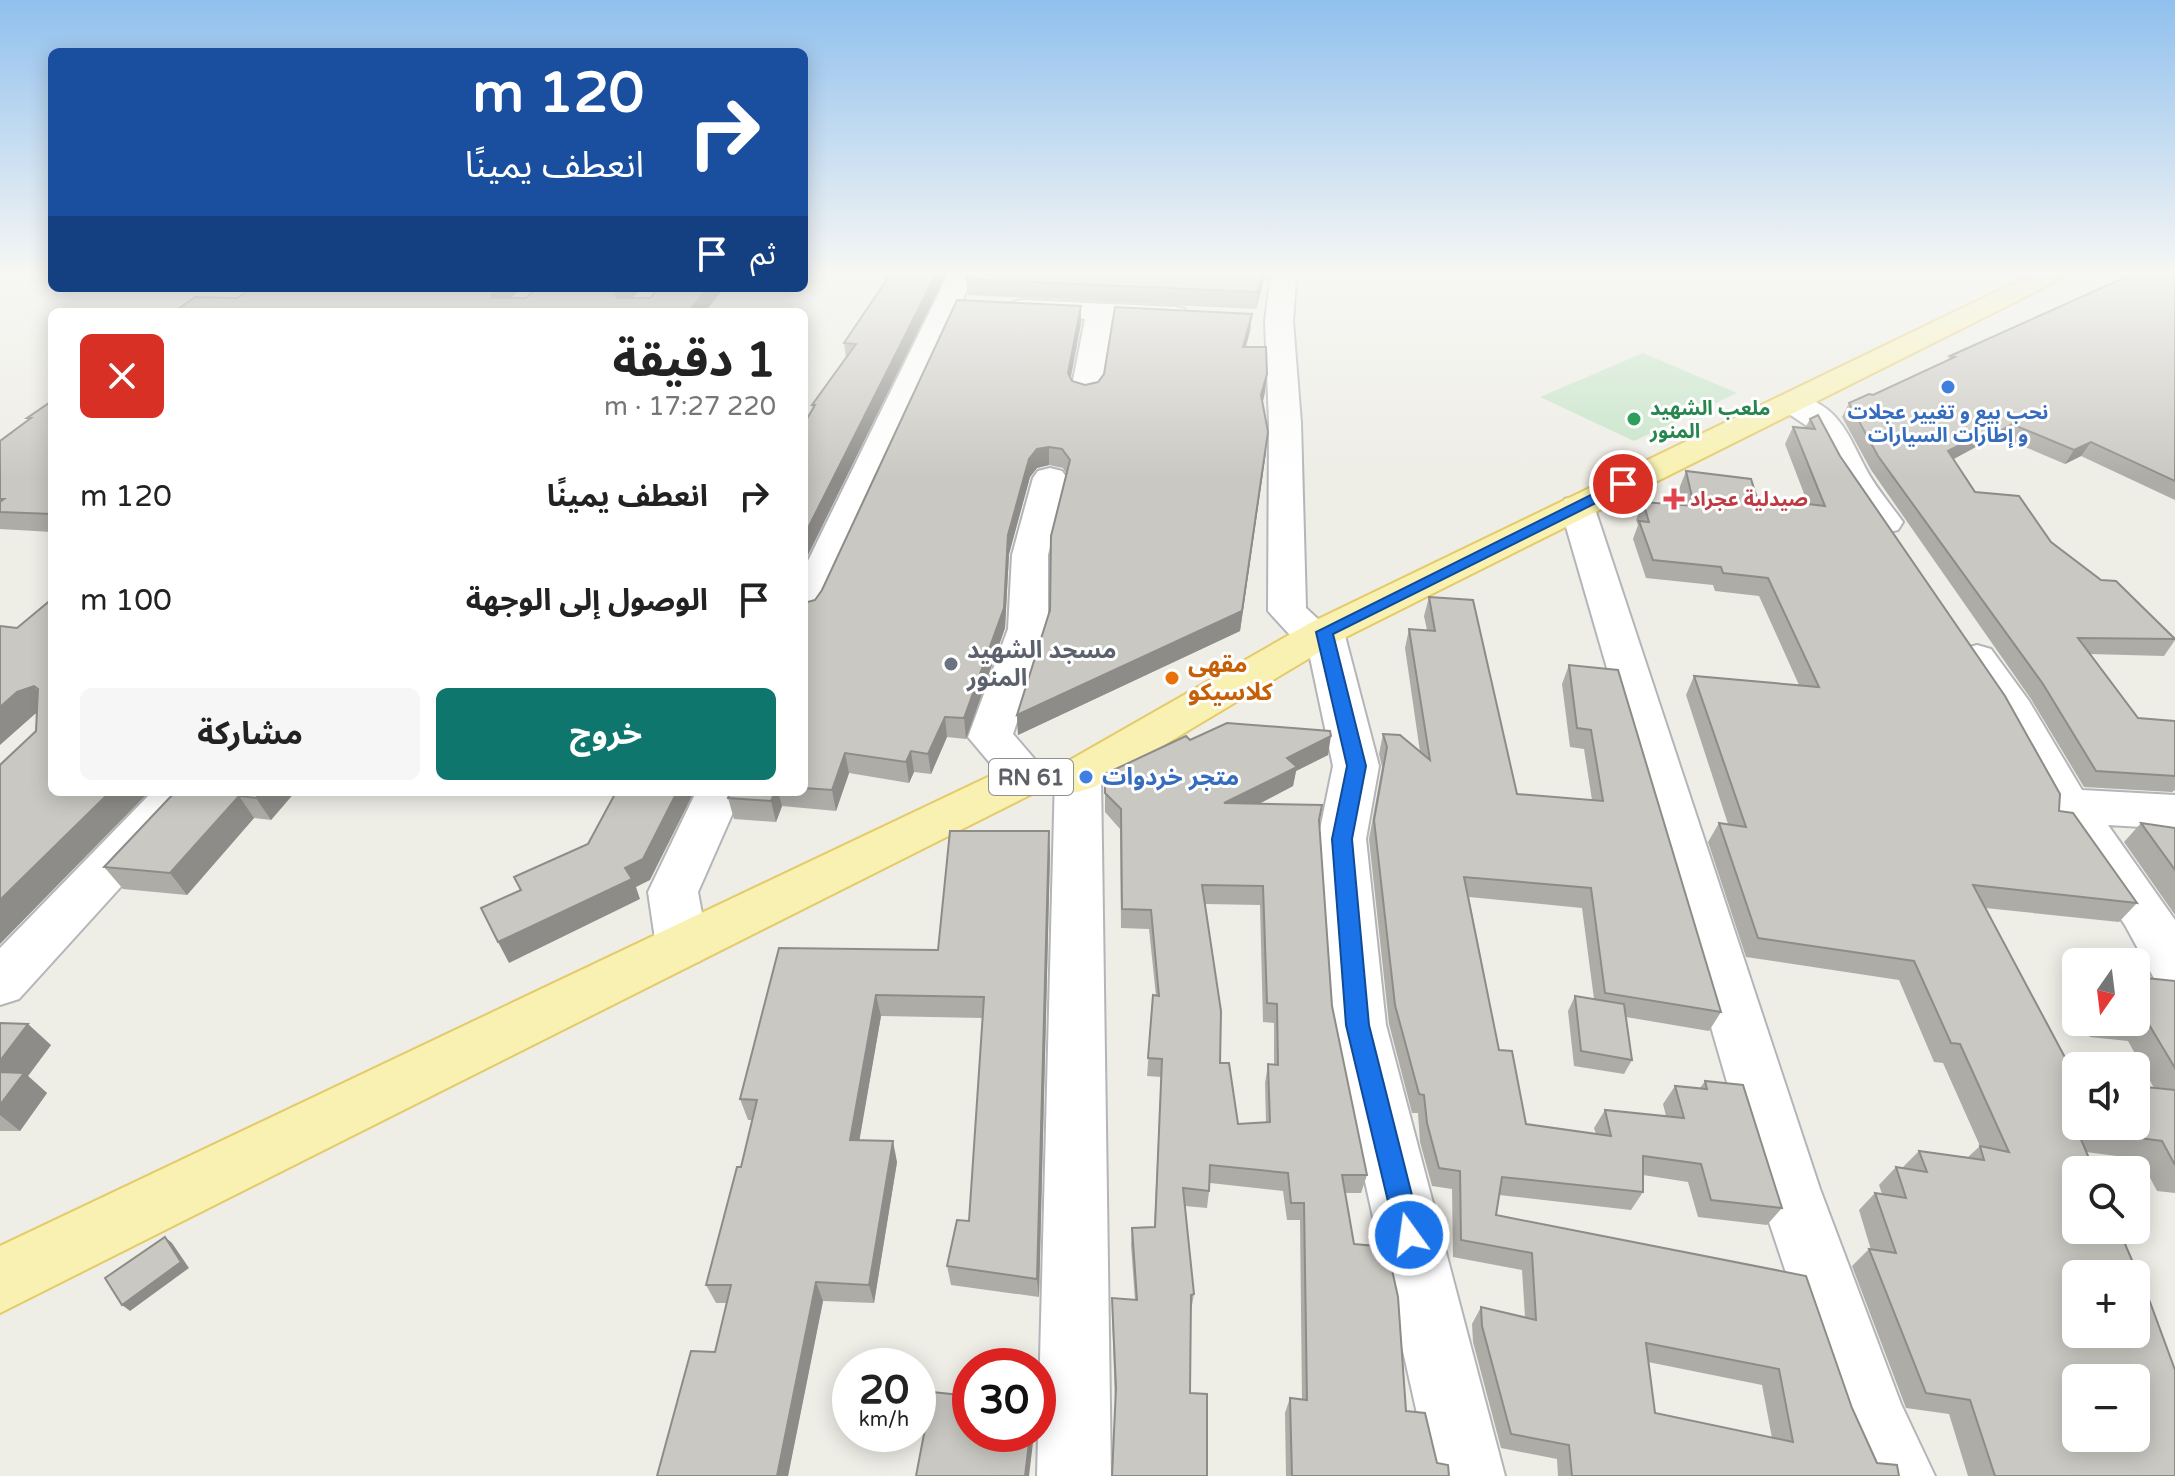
<!DOCTYPE html>
<html lang="ar">
<head>
<meta charset="utf-8">
<style>
	:root { --surface:#fff; --page:#f6f6f6; --text:#222; --muted:#767676; --accent:#0f766e }
	body { margin:0; font-family:"Varela Round","Noto Sans Arabic",sans-serif; background:var(--page); color:var(--text); direction:rtl; height:100vh; display:flex; flex-direction:column; font-size:30px; white-space:nowrap }
	* { box-sizing:border-box; margin:0 }
	p { font-size:26px; color:var(--muted) }
	.icon { flex:none; width:44px; height:44px; fill:none; stroke:currentColor; stroke-width:2; stroke-linecap:round; stroke-linejoin:round }
	.map { position:relative; flex:1; overflow:hidden; direction:ltr }
	.sheet { position:absolute; left:48px; top:308px; width:760px; height:488px; display:flex; flex-direction:column; background:var(--surface); border-radius:12px; box-shadow:0 4px 20px #0003; direction:rtl }
	.sheet>* { flex:none }
	.banner { position:absolute; left:48px; top:48px; width:760px; height:244px; border-radius:12px; box-shadow:0 4px 20px #0003; direction:rtl; background:#1a4fa0; color:#fff; overflow:hidden }
	.needle { width:52px; rotate:194deg }
	.controls { position:absolute; left:2062px; top:948px; display:grid; gap:16px }
	.controls a { display:grid; place-items:center; width:88px; height:88px; border-radius:12px; background:var(--surface); box-shadow:0 4px 20px #0003; font-size:40px }
	.speed { position:absolute; left:832px; top:1348px; display:flex; gap:16px; font-size:40px; font-weight:700; text-align:center }
	.speed>* { display:grid; place-content:center; width:104px; height:104px; border-radius:50%; background:var(--surface); box-shadow:0 4px 20px #0003; line-height:1 }
	.speed small { font-size:20px; font-weight:400 }
	.speed .limit { border:12px solid #d22; background:#fff; color:#111 }
	.pin { position:absolute; display:grid; place-items:center; width:68px; height:68px; color:#fff; margin:-34px; border:4px solid #fff; border-radius:50%; box-shadow:0 2px 8px #0007 }
	.me { position:absolute; width:88px; margin:-44px; rotate:346deg; stroke-linejoin:round; filter:drop-shadow(0 0 6px #0008) }
	.turn { display:flex; align-items:center; gap:28px; height:168px; padding:0 32px; font-size:36px }
	.turn .icon { width:104px; height:104px; stroke-width:2.5 }
	.turn b { display:block; font-size:56px; line-height:68px }
	.then { display:flex; align-items:center; height:76px; padding:0 32px; background:#0003; gap:16px; font-size:30px }
	.round { display:grid; place-items:center; flex:none; width:84px; height:84px; border-radius:12px; background:var(--page) }
	.head { display:flex; align-items:center; justify-content:space-between; height:136px; padding:0 32px }
	h1 { font-size:48px; font-weight:700; line-height:60px }
	.action { display:flex; gap:16px; margin-top:auto; padding:16px 32px }
	.action a { flex:1; height:92px; border-radius:12px; background:var(--accent); color:#fff; font-size:32px; font-weight:700; line-height:92px; text-align:center }
	.action a+a { background:var(--page); color:var(--text) }
	ul { padding:0; list-style:none }
	li { display:flex; align-items:center; gap:24px; height:104px; padding:0 32px }
	li div { flex:1 }
	li b { display:block; font-size:30px }
	li em { font-style:normal }
	.map>svg:first-child { display:block }
	.green { fill:#c5e4c7 }
	.lines { fill:none; stroke-linecap:round; stroke-linejoin:round }
	.minor-casing { stroke:#b3b5b9; stroke-width:4 }
	.major-casing { stroke:#e5ca68; stroke-width:4 }
	.minor { fill:#fff; fill-rule:evenodd }
	.major { fill:#f8f1b1; fill-rule:evenodd }
	.wall { fill:#aeaca7; fill-rule:evenodd }
	.shaded-wall { fill:#8d8c88 }
	.building { fill:#cac8c2; stroke:#8d8c88; stroke-width:2; fill-rule:evenodd }
	.route { fill:#1a73e8; stroke:#114b97; stroke-width:2 }
	.shop-dot { fill:#3f7fe0; stroke:#fff; stroke-width:3 }
	.leisure-dot { fill:#2e9e5b; stroke:#fff; stroke-width:3 }
	.health-dot { fill:#e0444e; stroke:#fff; stroke-width:3 }
	.worship-dot { fill:#6b7280; stroke:#fff; stroke-width:3 }
	.food-dot { fill:#e8710a; stroke:#fff; stroke-width:3 }
	.labels { text-anchor:middle; stroke-width:6; stroke-linejoin:round; paint-order:stroke }
	.far-leisure-label { font-size:20px; font-weight:bold; fill:#27864d; stroke:#fff; text-anchor:start }
	.far-shop-label { font-size:20px; font-weight:bold; fill:#366cbe; stroke:#fff }
	.far-health-label { font-size:20px; font-weight:bold; fill:#be3a42; stroke:#fff; text-anchor:start }
	.shield { fill:#fff; stroke:#8e9093; stroke-width:2 }
	.shield-label { font-size:22px; font-weight:bold; fill:#5e6065 }
	.worship-label { font-size:24px; font-weight:bold; fill:#5b616d; stroke:#fff; text-anchor:start }
	.food-label { font-size:24px; font-weight:bold; fill:#c56008; stroke:#fff; text-anchor:start }
	.shop-label { font-size:24px; font-weight:bold; fill:#366cbe; stroke:#fff; text-anchor:start }
</style>
</head>
<body>
<div class="map">
<svg width="2175" height="1476" viewBox="0 0 2175 1476">
	<rect width="100%" height="100%" fill="#eeede6"/>
	<path class="green" d="M1643 353 1737 393 1634 441 1540 397Z"/>
	<g class="lines">
		<g class="minor-casing">
			<g id="minor">
				<path d="M949 272H975L823 609 818 617 804 621V569Z"/>
				<path d="M1283 272 1292 275 1296 280 1293 321 1301 423 1306 608 1320 621 1338 623 1344 632 1379 766 1366 839 1386 1025 1505 1476H1431L1330 1025 1318 839 1333 766 1308 648 1300 646 1268 611 1269 423 1265 321 1270 280 1274 275Z"/>
				<path d="M1023 300 1175 307 1185 309 1189 315 1185 321 1175 323 1112 320 1101 391 1097 397 1086 400 1075 397 1071 391 1085 319 1013 314 1010 308 1013 302Z"/>
				<path d="M1794 394C1839 405 1847 433 1866 469 1876 488 1891 505 1903 522L1898 530 1885 533 1872 530 1834 472 1816 432 1783 410 1779 403 1783 396Z"/>
				<path d="M1050 468 1062 471 1067 478 1048 555V629L1013 734 1050 777 1043 788 1027 793 1011 788 968 737 1008 629 1012 555 1033 478 1038 471Z"/>
				<path d="M1577 496 1589 499 1594 506 1820 1189 1901 1404 1935 1476H1860L1836 1422 1758 1189 1560 506 1565 499Z"/>
				<path d="M1977 645 1991 649 2029 701 2082 790 2175 795V829L2108 825 2175 920V989L2156 982 2125 925 2051 818 1995 715 1957 658 1963 649Z"/>
				<path d="M1078 760 1094 765 1101 776 1111 1476H1037L1055 776 1062 765Z"/>
				<path d="M152 792H203L196 804 19 999 0 1005V948Z"/>
				<path d="M696 792H742L698 892 708 946 700 961 682 967 664 961 656 946 648 892Z"/>
			</g>
		</g>
		<g class="major-casing">
			<path id="major" d="M2037 272H2069L2065 277 1338 641 1094 787 1078 792 1034 793 0 1313V1246L1011 766 1027 761 1070 760 1310 623Z"/>
		</g>
		<use href="#minor" class="minor"/>
		<use href="#major" class="major"/>
	</g>
	<g class="wall">
		<path d="M892 272H947L804 563 813 410 812 405 846 358 844 343Z"/>
		<path d="M969 272H1266L1256 309 968 295 966 279Z"/>
		<path d="M2175 272V500L2081 456 2065 464 2004 438 1992 445 1985 442 1953 459 1975 492 2051 542 2175 640 2164 656 2090 654 2138 718 2175 721V790L2172 792 2084 787 2031 699 1871 470 1842 417 1849 403 1873 395 1947 361 1950 356Z"/>
		<path d="M1252 314 1250 331 1246 347 1265 392 1263 401 1266 451 1240 631 1018 735 1017 715 1050 610 1066 473 1063 468 1049 465 1037 468 1030 477 1009 554 1005 628 966 739 947 737 931 774 914 772 909 783 849 773 836 811 782 806 776 822 734 819 728 798 730 792H804V603L815 600 1081 323 1071 378 1072 381 1085 385 1098 382Z"/>
		<path d="M52 401V532L0 529V441L28 420 27 418Z"/>
		<path d="M1810 419 1840 456 2059 811 2137 903 2119 922 1985 908 2076 1078 2154 1088 2128 1041 2090 1037 2082 1022H2136V977L2175 981V1193L2157 1191 2140 1159 2086 1152 2175 1476H1968L1949 1414 1906 1408 1852 1266 1869 1249 1871 1250 1859 1210 1875 1193 1882 1194 1879 1185 1896 1167 1902 1168 1919 1151 1968 1157 1980 1146 1943 1063 1934 1062 1899 980 1746 957 1708 842 1719 823 1728 824 1686 695 1694 676 1799 685 1759 596 1715 591 1713 585 1646 578 1633 539 1638 525 1636 520 1643 502 1683 505 1679 489 1686 471 1757 498 1808 504 1785 444 1793 427 1805 428Z"/>
		<path d="M1429 597 1517 794 1592 800 1584 749 1570 747 1562 684 1569 665 1721 1012 1709 1031 1626 1017 1632 1060 1624 1074 1574 1066 1568 1011 1575 996 1594 999 1582 908 1469 897 1499 1050 1526 1124 1596 1134 1594 1128 1605 1110 1666 1116 1663 1104 1675 1086 1700 1088 1705 1081 1782 1208 1767 1225 1698 1217 1688 1182 1643 1175V1192L1631 1210 1499 1195 1496 1215 1852 1408 1877 1463 1899 1476H1558L1557 1459 1501 1448 1473 1342 1472 1324 1481 1307 1525 1317 1522 1270 1453 1257 1452 1189 1432 1186 1420 1142 1418 1113H1412L1389 1024 1369 839 1382 767 1379 754 1383 734 1420 752 1405 648 1409 629 1427 630 1424 616ZM1648 1362 1762 1385 1772 1438 1655 1413Z"/>
		<path d="M1190 740 1328 755 1296 771 1293 786 1259 804 1319 820 1332 1006 1367 1175 1361 1193H1345L1354 1244 1406 1411 1437 1463 1449 1476H1286L1285 1413 1290 1398 1302 1400 1300 1220H1287L1283 1191 1210 1183 1207 1208 1185 1206 1194 1294 1191 1311 1115 1403 1112 1314V1298L1135 1300 1131 1245 1132 1228 1154 1227 1161 1077 1147 1076 1153 995 1156 996 1149 929 1121 928 1120 829 1105 812V774ZM1205 904 1260 905 1263 1022 1274 1023V1064H1268L1265 1083 1266 1122 1238 1124 1220 1063Z"/>
		<path d="M175 792H295L271 820 254 818 187 895 123 889 104 867Z"/>
		<path d="M2141 823 2175 828V915L2124 842Z"/>
		<path d="M1050 853 1039 1297 951 1285 947 1266 969 1221 983 1018 881 1016 859 1140 897 1162 874 1303 823 1301 788 1476H657L715 1352 727 1303H716L706 1285 741 1167 752 1120H748L740 1099 779 948 938 950Z"/>
		<path d="M2076 979V1010L2065 990Z"/>
		<path d="M0 1023 51 1045 28 1076 47 1093 20 1131H0Z"/>
	</g>
	<g class="shaded-wall">
		<path d="M937 272H947L804 563V536Z"/>
		<path d="M1263 272H1266L1256 309 1258 292Z"/>
		<path d="M499 288H522L497 310 491 298 492 294Z"/>
		<path d="M623 288H642L621 310 616 294Z"/>
		<path d="M708 288H724L705 312H688Z"/>
		<path d="M1081 306V323L1068 390V373Z"/>
		<path d="M1252 314 1250 331 1241 364 1243 347Z"/>
		<path d="M1267 374 1265 392 1260 413 1261 395Z"/>
		<path d="M2012 424 2004 438 1992 445 2000 431Z"/>
		<path d="M1993 428 1985 442 1941 466 1948 451Z"/>
		<path d="M2091 442 2081 456 2065 464 2074 450Z"/>
		<path d="M1049 447V465L1037 468 1030 477 1009 554 1005 628 966 739 964 718 1008 535 1029 459 1037 449Z"/>
		<path d="M1266 451 1240 631 1018 735 1017 715Z"/>
		<path d="M34 686 51 708 35 714 0 745V707L17 692Z"/>
		<path d="M945 717 947 737 931 774 928 754Z"/>
		<path d="M1331 736 1328 755 1296 771 1293 786 1222 823 1224 803 1287 758Z"/>
		<path d="M911 751 914 772 909 783 906 762Z"/>
		<path d="M845 753 849 773 836 811 832 790Z"/>
		<path d="M110 792H149L0 944V900Z"/>
		<path d="M261 792H295L271 820 256 798Z"/>
		<path d="M677 792H694L650 880 636 887 640 899 509 963 498 942 625 868Z"/>
		<path d="M775 792H778L782 806 776 822 771 801Z"/>
		<path d="M239 796 254 818 187 895 170 873Z"/>
		<path d="M1049 831 1050 853 1039 1297 1037 1279Z"/>
		<path d="M876 995 881 1016 856 1160 850 1140Z"/>
		<path d="M28 1024 51 1045 28 1076 47 1093 20 1131 0 1115V1061Z"/>
		<path d="M893 1141 897 1162 874 1303 869 1285Z"/>
		<path d="M165 1237 172 1243 189 1268 130 1311 122 1305Z"/>
		<path d="M816 1282 823 1301 788 1476H777Z"/>
		<path d="M1030 1434H1034L1029 1476H1025Z"/>
	</g>
	<g class="building">
		<path d="M892 272H937L804 536V424L815 405H812L856 344 844 343Z"/>
		<path d="M969 272H1263L1258 292 966 279Z"/>
		<path d="M2137 272H2175V481L2091 442 2074 450 2012 424 2000 431 1993 428 1948 451 1975 492 2019 496 2051 542 2101 580 2116 581 2175 639 2078 638 2138 718 2175 721V776L2096 771 2043 684 1878 456 1849 403 1869 394 1873 395 1955 357 1950 356Z"/>
		<path d="M253 288H499L492 294 491 298H526L537 288H623L616 294 617 298H650L659 288H708L688 312H174L195 297 237 298Z"/>
		<path d="M957 300 1081 306 1068 373 1072 381 1085 385 1098 382 1104 374 1115 307 1252 314 1243 347H1266L1267 374 1261 395 1268 432 1242 611 1017 715 1050 610 1051 536 1070 460 1062 449 1049 447 1037 449 1029 459 1008 535 1004 608 964 718 945 717 928 754 911 751 906 762 845 753 832 790 804 788V603L815 600 822 590Z"/>
		<path d="M52 401V514L0 512V502L4 499H0V441L31 418H27Z"/>
		<path d="M1818 415 1840 456 2005 696 2060 794 2059 811 2073 813 2137 903 1973 885 2076 1078V1126H2136V1086L2175 1090V1165L2162 1141 2077 1130 2094 1170H2076V1230H2119L2150 1302 2175 1370V1476H1995L1970 1400 1926 1393 1869 1249 1896 1253 1875 1193 1906 1198 1896 1167 1927 1172 1919 1151 1984 1160 1980 1146 2009 1152 1960 1044 1951 1043 1914 961 1758 938 1719 823 1746 827 1694 676 1819 687 1768 578 1723 573 1721 567 1653 560 1639 521 1649 522 1643 502 1694 506 1686 471 1751 479 1757 498 1825 506 1793 427 1815 429 1810 419ZM2076 1274H2136V1334H2076ZM2076 1378H2136V1438H2076Z"/>
		<path d="M1429 597 1473 600 1517 794 1603 801 1591 730 1577 728 1569 665 1618 670 1721 1012 1605 993 1591 888 1464 877 1499 1050 1512 1051 1526 1124 1611 1136 1605 1110 1684 1118 1675 1086 1707 1089 1705 1081 1743 1085 1782 1208 1711 1200 1701 1164 1643 1156V1192L1502 1177 1496 1215 1806 1276 1852 1408 1877 1463 1897 1465 1899 1476H1572L1569 1445 1511 1434 1482 1326 1481 1307 1536 1320 1532 1253 1461 1240 1460 1171 1439 1168 1427 1123 1424 1095 1419 1094 1395 1005 1374 820 1387 747 1383 734 1400 735 1430 760 1409 629 1435 631ZM1646 1343 1779 1369 1793 1442 1655 1413Z"/>
		<path d="M52 599V792H110L0 900V765L36 731 38 689 34 686 17 692 0 707V626L17 628Z"/>
		<path d="M1227 723 1330 731 1331 736 1287 758 1297 767 1224 803 1322 805 1319 820 1332 1006 1367 1175H1342L1354 1244 1387 1247 1398 1297 1406 1411 1425 1413 1437 1463 1448 1465 1449 1476H1292L1290 1398 1307 1400 1304 1203H1291L1288 1173 1210 1165 1209 1191 1183 1188 1194 1294 1191 1295 1190 1393 1207 1394V1476H1112L1116 1388 1112 1298 1137 1300 1132 1228 1155 1227 1162 1059 1148 1058 1153 995 1159 996 1151 910 1122 909 1121 809 1105 793V774L1186 736 1190 740ZM1202 885 1263 886 1267 1003 1277 1004 1278 1065 1268 1064 1270 1122 1238 1124 1229 1063H1220L1221 1011Z"/>
		<path d="M175 792H261L256 798 239 796 170 873 104 867Z"/>
		<path d="M616 792H677L643 859 625 868 632 879 498 942 481 908 521 890 514 877 588 844Z"/>
		<path d="M730 792H775L771 801 728 798Z"/>
		<path d="M2141 823 2175 828V870Z"/>
		<path d="M950 831H1049L1037 1279 947 1266 957 1220 969 1221 984 997 876 995 850 1140 893 1141 869 1285 816 1282 777 1476H657L691 1351 715 1352 731 1285H706L737 1167H741L757 1100 740 1099 779 948 938 950Z"/>
		<path d="M2136 977 2175 981V1068L2148 1023 2136 1021Z"/>
		<path d="M1575 996 1624 1004 1632 1060 1581 1051Z"/>
		<path d="M0 1023 28 1024 0 1061Z"/>
		<path d="M0 1072 24 1073 0 1105Z"/>
		<path d="M165 1237 181 1262 122 1305 105 1278Z"/>
		<path d="M932 1392 970 1396V1434H1030L1025 1476H916Z"/>
	</g>
	<linearGradient id="sky" x2="0" y2="1"><stop stop-color="#90c0ee"/><stop offset="0.57" stop-color="#f7f7f4"/><stop offset="1" stop-color="#f7f7f4" stop-opacity="0"/></linearGradient>
	<rect width="2175" height="478" fill="url(#sky)"/>
	<path class="route" d="M1623 479 1630 484 1628 487 1333 634 1366 766 1352 839 1369 1025 1422 1235 1419 1244 1409 1248 1400 1244 1396 1235 1346 1025 1332 839 1347 766 1316 632Z"/>
	<g class="shop-dot">
		<circle cx="1948" cy="387" r="8"/>
		<circle cx="1086" cy="777" r="8"/>
	</g>
	<circle class="leisure-dot" cx="1634" cy="419" r="8"/>
	<path class="health-dot" d="M1670 487h8v8h8v8h-8v8h-8v-8h-8v-8h8z"/>
	<circle class="worship-dot" cx="951" cy="664" r="8"/>
	<circle class="food-dot" cx="1172" cy="678" r="8"/>
	<g class="labels">
		<g class="far-leisure-label">
			<text x="1650" y="415">ملعب الشهيد<tspan x="1650" dy="23">المنور</tspan></text>
		</g>
		<g class="far-shop-label">
			<text x="1948" y="419">نحب بيع و تغيير عجلات<tspan x="1948" dy="23">و إطارات السيارات</tspan></text>
		</g>
		<g class="far-health-label">
			<text x="1690" y="506">صيدلية عجراد</text>
		</g>
		<rect class="shield" x="989" y="759" width="84" height="36" rx="6"/>
		<g class="shield-label">
			<text x="1031" y="785">RN 61</text>
		</g>
		<g class="worship-label">
			<text x="967" y="658">مسجد الشهيد<tspan x="967" dy="28">المنور</tspan></text>
		</g>
		<g class="food-label">
			<text x="1188" y="672">مقهى<tspan x="1188" dy="28">كلاسيكو</tspan></text>
		</g>
		<g class="shop-label">
			<text x="1102" y="785">متجر خردوات</text>
		</g>
	</g>
</svg>
<div class="controls">
<a><svg class="needle" viewBox="-14 -14 28 28"><path d="M0-13l5 13h-10z" fill="#e53935"/><path d="M0 13l5-13h-10z" fill="#767676"/></svg></a>
<a><svg class="icon" aria-label="sound" viewBox="0 0 24 24"><path d="M4 9h4l5-4v14l-5-4H4zM17 9q2 3 0 6"/></svg></a>
<a><svg class="icon" aria-label="search" viewBox="0 0 24 24"><circle cx="10" cy="10" r="6"/><path d="M15 15l6 6"/></svg></a>
<a>+</a>
<a>−</a>
</div>
<div class="speed"><div>20<small>km/h</small></div><div class="limit">30</div></div>
<div class="pin" style="left:1623px;top:484px;background:#d93025"><svg class="icon" aria-label="arrive" viewBox="0 0 24 24"><path d="M6 21V4h12l-3 4 3 4H6"/></svg></div>
<svg class="me" style="left:1409px;top:1235px" viewBox="-20 -20 40 40"><circle r="17" fill="#1a73e8" stroke="#fff" stroke-width="3"/><path d="M0-11L8 9 0 5-8 9z" fill="#fff"/></svg>
<div class="banner">
<div class="turn"><svg class="icon" aria-label="right" viewBox="0 0 24 24"><path d="M7 20v-9h11M14 6l5 5-5 5"/></svg><div><b>120 m</b>انعطف يمينًا</div></div>
<div class="then">ثم<svg class="icon" aria-label="arrive" viewBox="0 0 24 24"><path d="M6 21V4h12l-3 4 3 4H6"/></svg></div>
</div>
<section class="sheet">
<div class="head"><div><h1>1 دقيقة</h1><p>220 m · 17:27</p></div><a class="round" style="background:#d93025;color:#fff"><svg class="icon" aria-label="close" viewBox="0 0 24 24"><path d="M6 6l12 12M18 6L6 18"/></svg></a></div>
<ul>
<li><svg class="icon" aria-label="right" viewBox="0 0 24 24"><path d="M7 20v-9h11M14 6l5 5-5 5"/></svg><div><b>انعطف يمينًا</b></div><em>120 m</em></li>
<li><svg class="icon" aria-label="arrive" viewBox="0 0 24 24"><path d="M6 21V4h12l-3 4 3 4H6"/></svg><div><b>الوصول إلى الوجهة</b></div><em>100 m</em></li>
</ul>
<div class="action"><a>خروج</a><a>مشاركة</a></div>
</section>
</div>
</body>
</html>
